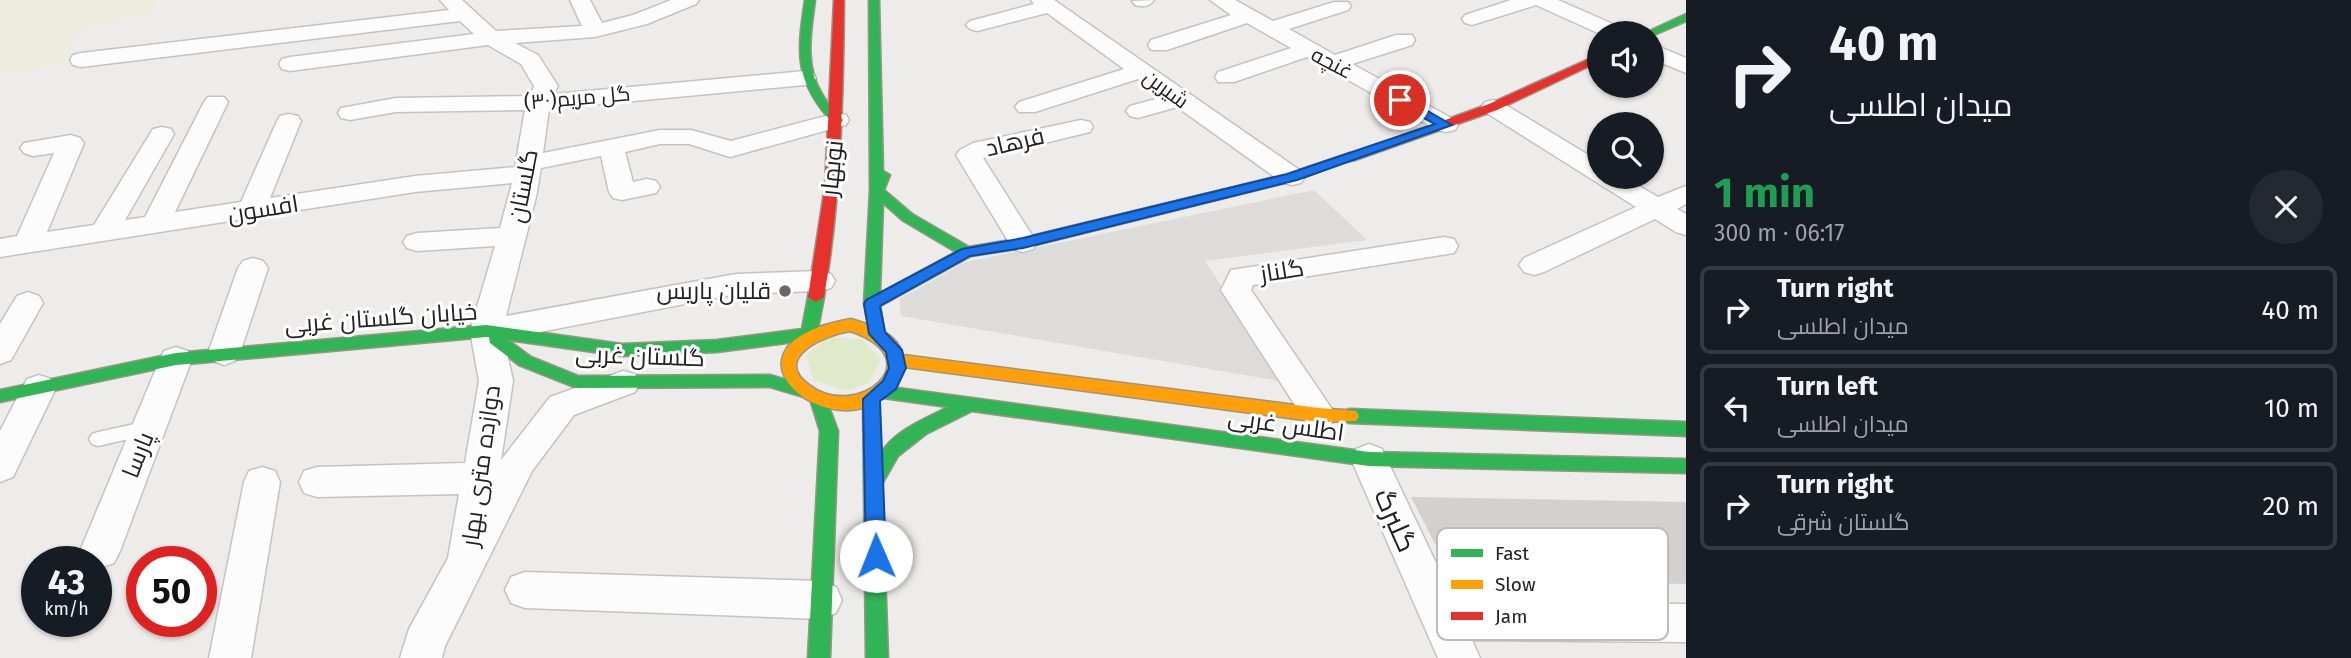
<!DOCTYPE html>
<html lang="en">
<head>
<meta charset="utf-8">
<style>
	:root { --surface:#171b24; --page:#242831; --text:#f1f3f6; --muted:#9ea1a6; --line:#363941 }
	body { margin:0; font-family:"Fira Sans",Cairo,sans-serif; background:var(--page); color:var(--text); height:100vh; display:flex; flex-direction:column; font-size:26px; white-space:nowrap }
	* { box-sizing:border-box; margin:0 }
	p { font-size:23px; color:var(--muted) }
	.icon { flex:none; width:38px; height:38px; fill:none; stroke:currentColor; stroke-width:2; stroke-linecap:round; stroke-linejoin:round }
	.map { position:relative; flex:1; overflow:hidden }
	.panel { display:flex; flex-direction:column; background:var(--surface); width:665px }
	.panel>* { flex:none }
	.banner { background:#171b24; color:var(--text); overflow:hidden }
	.controls { position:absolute; left:1587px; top:21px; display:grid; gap:14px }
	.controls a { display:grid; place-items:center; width:77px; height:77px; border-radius:50%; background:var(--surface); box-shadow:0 2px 5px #0004; font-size:35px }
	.speed { position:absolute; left:21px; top:546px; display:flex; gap:14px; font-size:35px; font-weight:700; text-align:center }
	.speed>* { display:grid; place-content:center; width:91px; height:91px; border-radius:50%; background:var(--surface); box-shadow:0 2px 5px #0004; line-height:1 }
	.speed small { font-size:18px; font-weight:400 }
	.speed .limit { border:10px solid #d22; background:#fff; color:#111 }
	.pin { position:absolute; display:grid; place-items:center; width:60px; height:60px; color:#fff; margin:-30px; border:4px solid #fff; border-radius:50%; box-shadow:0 2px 7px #0007 }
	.me { position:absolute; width:77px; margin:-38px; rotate:359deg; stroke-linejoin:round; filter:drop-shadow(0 0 5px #0008) }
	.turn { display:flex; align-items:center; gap:24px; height:147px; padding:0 28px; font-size:32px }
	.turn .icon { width:91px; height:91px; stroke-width:2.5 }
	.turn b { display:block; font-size:49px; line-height:60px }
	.round { display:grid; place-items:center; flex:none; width:74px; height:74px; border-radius:37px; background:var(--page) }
	.overview { display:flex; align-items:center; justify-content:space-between; height:119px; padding:0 28px }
	h1 { font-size:42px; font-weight:700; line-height:52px; color:#1e9e55 }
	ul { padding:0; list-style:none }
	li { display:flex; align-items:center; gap:21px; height:88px; margin:0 14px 10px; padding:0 14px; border:4px solid var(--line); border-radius:10px }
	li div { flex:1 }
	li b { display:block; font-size:26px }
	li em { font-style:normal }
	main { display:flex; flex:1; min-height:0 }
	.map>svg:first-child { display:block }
	.residential { fill:#dedcdb }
	.farmland { fill:#eeecde }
	.grass { fill:#e0eaca }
	.building { fill:#d3d0ce }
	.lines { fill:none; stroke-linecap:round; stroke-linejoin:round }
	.lane-casing { stroke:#c4c3c2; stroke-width:3 }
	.street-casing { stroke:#c4c3c2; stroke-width:3 }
	.fast-casing { stroke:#989682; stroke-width:3 }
	.slow-casing { stroke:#989682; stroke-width:3 }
	.jam-casing { stroke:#989682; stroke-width:3 }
	.lane { fill:#fcfcfc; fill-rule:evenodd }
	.street { fill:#fcfcfc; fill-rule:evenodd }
	.fast { fill:#30b455; fill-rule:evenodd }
	.slow { fill:#ff9f0a; fill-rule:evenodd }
	.jam { fill:#e5322d; fill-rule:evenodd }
	.route { fill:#1a73e8; stroke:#114b97; stroke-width:2 }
	.poi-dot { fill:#696867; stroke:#fff; stroke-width:2.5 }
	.labels { text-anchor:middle; stroke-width:6; stroke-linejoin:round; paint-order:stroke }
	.far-street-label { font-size:21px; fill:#212121; stroke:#fff }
	.street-label { font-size:24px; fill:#212121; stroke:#fff }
	.poi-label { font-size:24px; fill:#212121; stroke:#fff; text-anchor:end }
	.near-street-label { font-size:28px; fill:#212121; stroke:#fff }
	.key { fill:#fff; stroke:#bcbcbc; stroke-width:2 }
	.key-label { font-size:19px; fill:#212121 }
</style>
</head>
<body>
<main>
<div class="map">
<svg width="1686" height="658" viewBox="0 0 1686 658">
	<rect width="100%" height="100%" fill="#eeecea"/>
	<path class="residential" d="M1314 190 1367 240 1205 261 1285 382 901 316 899 299 966 262Z"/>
	<path class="farmland" d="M0 0H157L152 12 78 30 65 64 0 74Z"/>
	<path class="grass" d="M828 337 861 339 881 359 869 383 847 391 814 381 806 356Z"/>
	<path class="building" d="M1411 497 1686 502V584L1453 579Z"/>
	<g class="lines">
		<g class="lane-casing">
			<path id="lane" d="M149 421 155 423 158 428 155 433 98 446 92 444 89 439 92 434 98 432Z"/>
		</g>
		<g class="street-casing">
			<g id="street">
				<path d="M440 0H462L496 31 582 26 570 0H590L602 23 633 15 671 0H699L696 4 647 24 595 37 515 43 538 55 558 86 554 94 805 71 813 73 816 78 813 83 805 85 549 109 543 153 660 130H691L731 141 837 113 846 115 849 120 846 125 730 157 689 144H660L625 152 633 182 647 179 656 181 660 187 656 193 622 200 613 198 609 192 601 156 541 168 536 197 506 316 736 274 820 271 831 274 835 281 831 288 820 291 736 294 504 339 513 381 501 460 550 397 623 371 635 374 640 383 635 392 574 415 532 471 445 646 442 658H400L409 629 448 558 459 494 317 497 304 493 299 482 304 471 317 467 465 463 479 381 470 331 495 246 417 251 407 248 403 242 407 236 417 233 500 228 512 183 415 192 0 257V239L17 236 54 153 33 156 24 153 20 148 24 143 71 135 80 138 84 143 47 232 94 225 153 129 162 127 171 129 174 134 125 220 145 217 204 102 208 97H224L228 102 175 212 241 202 277 121 280 116 289 114 298 116 301 121 270 198 415 176 515 167 525 110 396 112 350 120 341 118 338 113 341 108 396 98 530 96 534 86 521 64 488 45 290 71 282 69 279 64 282 59 290 57 474 34 460 21 81 67 73 65 70 60 73 55 81 53 449 10Z"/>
				<path d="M1031 0H1054L1301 171 1305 177 1301 183 1292 185 1283 183 1177 107 1138 118 1130 116 1126 111 1130 106 1163 97 1138 79 1035 112H1019L1015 107 1019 102 1124 69 1047 13 977 31 970 29 966 25 970 21 1034 4Z"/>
				<path d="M1154 0C1149 7 1143 7 1135 5L1132 1Z"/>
				<path d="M1210 0H1235L1273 21 1334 2H1348L1351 6 1348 10 1289 29 1335 55 1396 35H1412L1415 40 1412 45 1352 64 1455 120 1458 125 1455 130 1446 132 1437 130 1307 57 1234 82H1218L1215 77 1218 72 1291 48 1247 23 1167 50H1151L1148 45 1151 40 1231 15Z"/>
				<path d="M1511 0H1558L1622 28 1625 33 1600 34 1536 5 1472 25 1465 23 1462 19 1465 15Z"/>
				<path d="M1652 44 1686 58V73L1652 59Z"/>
				<path d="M1493 100 1501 102 1600 162V177H1624L1658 197 1686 186V204L1677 209 1686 214V235L1676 232 1655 219 1544 272 1534 275 1524 272 1519 265 1524 258 1636 207 1485 112 1481 107 1485 102Z"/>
				<path d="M1081 120 1090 122 1093 127 1090 132 983 158 1037 243 1033 249 1023 252 1013 249 956 155 960 150 973 143Z"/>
				<path d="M1444 237 1454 239 1458 246 1454 253 1253 285 1251 290 1336 415 1331 424 1319 428 1307 424 1221 290 1231 270Z"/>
				<path d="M253 258 263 261 268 268 240 353 235 361 224 365 213 361 208 353 238 268 243 261Z"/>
				<path d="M28 292 39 296 43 303 11 360 0 364V324L17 296Z"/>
				<path d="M176 347 188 351 192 359 120 551 114 563 100 568 96 567V562H85L80 551 160 359 164 351Z"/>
				<path d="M39 375 51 379 56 388 13 477 0 482V431L27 379Z"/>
				<path d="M1369 444 1382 449 1454 601 1686 604V642L1472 640 1480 658H1438L1351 459 1356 449Z"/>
				<path d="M262 467 275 471 280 482 251 658H209L244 482 249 471Z"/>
				<path d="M525 572 822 581 836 587 842 600 836 613 822 619 525 608 511 603 505 590 511 577Z"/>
			</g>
		</g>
		<g class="fast-casing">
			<g id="fast">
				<path d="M805 0H815C811 31 804 65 822 94 827 104 836 111 843 120L841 123H833C794 81 797 53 805 0Z"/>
				<path d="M869 0H879L883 171 890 175 884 190 912 214 969 247 1023 238 1288 174 1350 153 1356 157 1297 180 1023 248 971 256 880 306 885 334 877 340 871 338 864 304 870 191ZM883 203 902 220 956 252 880 293Z"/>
				<path d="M1686 14V21L1654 35 1645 33Z"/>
				<path d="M816 292 824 297 817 334 809 340 717 352 622 356 508 340 531 357 578 376 770 375 810 387 812 391 810 395 804 397 770 387 577 388 519 365 490 343 489 337H486L176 365 0 402V390L176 353 486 325 622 344 717 340 802 329 808 297Z"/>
				<path d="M883 386 1369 452 1686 459V473L1369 466 972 411 926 434 898 456 882 484 888 658H866L863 399 865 394H876L877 388ZM878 397 883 398 948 407C925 419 895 430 881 453Z"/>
				<path d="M818 393 824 394 826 399 838 431 830 658H808L820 431 810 399 812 394Z"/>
				<path d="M1350 409 1686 422V436L1350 423 1344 421 1341 416 1344 411Z"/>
			</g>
		</g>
		<g class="slow-casing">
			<path id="slow" d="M851 319C871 325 897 332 903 355L1319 408 1356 411 1359 416 1356 421 1319 422 904 367C864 476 685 348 851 319ZM850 331C934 359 857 422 809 385 771 357 826 335 850 331Z"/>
		</g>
		<g class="jam-casing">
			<g id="jam">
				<path d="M834 0H844C843 100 841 198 824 297L816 302 808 297 825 186Z"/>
				<path d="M1600 54V61L1497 110 1355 160 1350 161 1344 157 1489 104Z"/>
			</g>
		</g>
		<use href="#lane" class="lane"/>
		<use href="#street" class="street"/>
		<use href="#fast" class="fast"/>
		<use href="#slow" class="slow"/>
		<use href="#jam" class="jam"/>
	</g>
	<path class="route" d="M1396 98H1405L1452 125 1297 180 1023 248 970 256 880 306 885 332 902 350 906 368 896 389 880 401 886 556 883 562 876 565 869 562 866 556 863 399 883 381 889 368 886 352 869 334 864 304 866 300 962 249 1023 238 1287 174 1435 124 1396 103Z"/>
	<circle class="poi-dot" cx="785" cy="291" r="7"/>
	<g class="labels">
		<g class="far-street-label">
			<text transform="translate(1332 63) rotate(28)" y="7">غنچه</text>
			<text transform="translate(1166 89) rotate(36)" y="7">شیرین</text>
			<text transform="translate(577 98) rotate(-5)" y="7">گل مریم(۳۰)</text>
		</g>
		<g class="street-label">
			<text transform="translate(1015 142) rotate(-13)" y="8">فرهاد</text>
			<text transform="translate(832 168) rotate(-84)" y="8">نوبهار</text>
			<text transform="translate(523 186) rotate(-79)" y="8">گلستان</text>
			<text transform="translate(263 209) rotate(-9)" y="8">افسون</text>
			<text transform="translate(1282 271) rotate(-9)" y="8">گلناز</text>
			<text transform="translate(381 318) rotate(-4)" y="8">خیابان گلستان غربی</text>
			<text transform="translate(640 356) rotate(2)" y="8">گلستان غربی</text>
			<text transform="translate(1286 425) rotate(8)" y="8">اطلس غربی</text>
			<text transform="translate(138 455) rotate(-68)" y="8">پارسا</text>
			<text transform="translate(481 466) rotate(-82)" y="8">دوازده متری بهار</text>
		</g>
		<g class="poi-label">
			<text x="771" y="299">قلیان پاریس</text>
		</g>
		<g class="near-street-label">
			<text transform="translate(1396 520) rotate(66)" y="10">گلبرگ</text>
		</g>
	</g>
	<rect x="1437" y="528" width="231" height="112" rx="10" class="key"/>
	<rect x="1451" y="549" width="32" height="8" fill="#30b455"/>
	<rect x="1451" y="580" width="32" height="9" fill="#ff9f0a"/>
	<rect x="1451" y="612" width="32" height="8" fill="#e5322d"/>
	<g class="key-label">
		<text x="1495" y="560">Fast</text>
		<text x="1495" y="591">Slow</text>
		<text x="1495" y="623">Jam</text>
	</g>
</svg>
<div class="controls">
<a><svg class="icon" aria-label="sound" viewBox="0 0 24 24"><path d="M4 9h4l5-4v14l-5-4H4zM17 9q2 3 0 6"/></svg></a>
<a><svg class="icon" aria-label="search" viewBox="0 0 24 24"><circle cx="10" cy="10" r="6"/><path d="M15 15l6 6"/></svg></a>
</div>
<div class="speed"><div>43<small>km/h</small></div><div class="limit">50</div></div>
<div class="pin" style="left:1400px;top:100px;background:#d93025"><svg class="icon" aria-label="arrive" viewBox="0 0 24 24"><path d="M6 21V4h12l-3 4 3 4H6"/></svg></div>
<svg class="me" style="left:876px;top:556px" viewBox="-20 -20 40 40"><circle r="19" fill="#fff"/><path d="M0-13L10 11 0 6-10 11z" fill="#1a73e8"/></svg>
</div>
<section class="panel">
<div class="banner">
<div class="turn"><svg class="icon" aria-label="right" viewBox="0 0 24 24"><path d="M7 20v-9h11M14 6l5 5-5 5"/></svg><div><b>40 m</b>میدان اطلسی</div></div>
</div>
<div class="overview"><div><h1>1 min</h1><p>300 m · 06:17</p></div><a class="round"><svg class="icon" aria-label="close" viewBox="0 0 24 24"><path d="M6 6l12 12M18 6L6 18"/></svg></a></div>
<ul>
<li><svg class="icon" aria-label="right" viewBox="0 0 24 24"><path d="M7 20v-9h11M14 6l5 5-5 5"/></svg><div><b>Turn right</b><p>میدان اطلسی</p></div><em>40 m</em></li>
<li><svg class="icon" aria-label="left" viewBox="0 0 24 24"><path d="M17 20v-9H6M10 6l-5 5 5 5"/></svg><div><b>Turn left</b><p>میدان اطلسی</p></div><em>10 m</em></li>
<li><svg class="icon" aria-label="right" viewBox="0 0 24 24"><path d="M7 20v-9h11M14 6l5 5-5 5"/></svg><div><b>Turn right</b><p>گلستان شرقی</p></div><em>20 m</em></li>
</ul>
</section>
</main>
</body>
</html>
